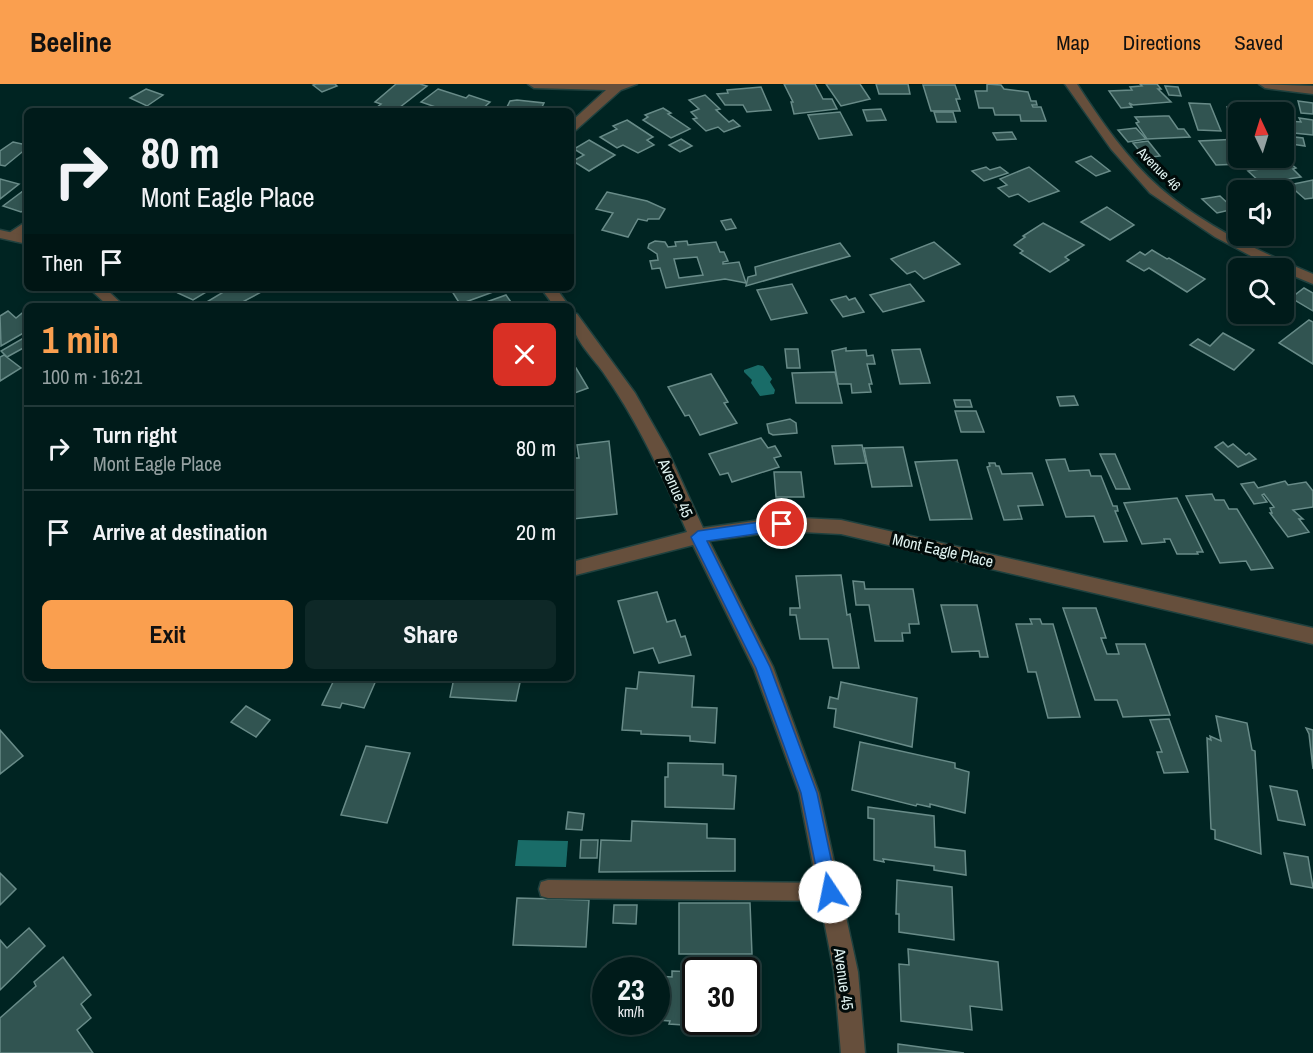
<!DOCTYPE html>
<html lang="en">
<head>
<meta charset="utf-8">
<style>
	:root { --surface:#001b1a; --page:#0e2827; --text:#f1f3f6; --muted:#95a1a2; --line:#223939; --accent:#fa9f4f }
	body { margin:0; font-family:"Archivo Narrow",sans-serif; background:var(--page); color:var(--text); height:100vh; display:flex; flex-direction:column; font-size:22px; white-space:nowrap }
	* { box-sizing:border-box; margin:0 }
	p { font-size:20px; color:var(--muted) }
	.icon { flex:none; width:33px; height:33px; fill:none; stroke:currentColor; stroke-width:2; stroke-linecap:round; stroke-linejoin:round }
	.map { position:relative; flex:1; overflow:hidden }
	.sheet { position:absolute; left:24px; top:219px; width:550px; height:378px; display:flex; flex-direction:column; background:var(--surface); border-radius:9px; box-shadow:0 3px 9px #0003,0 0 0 2px var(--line) }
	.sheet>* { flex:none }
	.banner { position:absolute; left:24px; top:24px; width:550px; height:183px; border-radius:9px; box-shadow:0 3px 9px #0003,0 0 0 2px var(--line); background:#001b1a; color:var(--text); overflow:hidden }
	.needle { width:39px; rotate:356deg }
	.buttons { position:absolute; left:1228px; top:18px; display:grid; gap:12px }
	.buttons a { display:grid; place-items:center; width:66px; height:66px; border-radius:9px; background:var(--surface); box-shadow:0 3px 9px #0003,0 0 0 2px var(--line); font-size:30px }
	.speed { position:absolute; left:592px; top:873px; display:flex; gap:12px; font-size:30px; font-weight:700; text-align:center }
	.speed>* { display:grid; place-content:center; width:78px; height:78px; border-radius:50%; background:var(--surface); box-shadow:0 3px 9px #0003,0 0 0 2px var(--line); line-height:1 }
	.speed small { font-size:15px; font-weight:400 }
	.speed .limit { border:3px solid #111; border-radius:9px; background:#fff; color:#111 }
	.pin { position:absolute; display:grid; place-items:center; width:51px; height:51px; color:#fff; margin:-26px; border:3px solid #fff; border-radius:50%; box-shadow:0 2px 6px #0007 }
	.me { position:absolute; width:66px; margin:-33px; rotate:349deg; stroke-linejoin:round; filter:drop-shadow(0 0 4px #0008) }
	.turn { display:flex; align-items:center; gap:21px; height:126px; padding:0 18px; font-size:27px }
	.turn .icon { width:78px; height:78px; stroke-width:2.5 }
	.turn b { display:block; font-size:42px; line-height:51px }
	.then { display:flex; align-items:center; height:57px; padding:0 18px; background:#0003; gap:12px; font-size:22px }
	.round { display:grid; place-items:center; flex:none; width:63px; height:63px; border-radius:9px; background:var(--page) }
	.headline { display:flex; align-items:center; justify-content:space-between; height:102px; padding:0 18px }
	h1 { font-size:36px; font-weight:800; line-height:45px; color:var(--accent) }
	.action { display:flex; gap:12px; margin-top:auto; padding:12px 18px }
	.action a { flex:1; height:69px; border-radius:9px; background:var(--accent); color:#111; font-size:24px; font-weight:800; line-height:69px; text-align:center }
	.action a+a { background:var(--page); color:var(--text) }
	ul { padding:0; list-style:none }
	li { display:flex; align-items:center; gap:18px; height:84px; padding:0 18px; border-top:2px solid var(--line) }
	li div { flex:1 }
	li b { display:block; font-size:22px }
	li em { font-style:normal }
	header { display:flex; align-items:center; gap:36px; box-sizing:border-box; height:84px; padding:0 30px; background:var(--accent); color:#111 }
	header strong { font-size:28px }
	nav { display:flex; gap:33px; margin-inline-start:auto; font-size:21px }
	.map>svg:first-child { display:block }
	.water { fill:#196c68 }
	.building { fill:#315451; stroke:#688b88; stroke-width:1.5; fill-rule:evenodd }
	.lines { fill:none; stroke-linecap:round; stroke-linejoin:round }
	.service-casing { stroke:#1f413f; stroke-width:3 }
	.minor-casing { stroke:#1f413f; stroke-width:3 }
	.service { fill:#664f3c; fill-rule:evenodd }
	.minor { fill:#664f3c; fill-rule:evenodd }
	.route { fill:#1a73e8; stroke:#114b97; stroke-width:1.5 }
	.labels { text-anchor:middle; stroke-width:6; stroke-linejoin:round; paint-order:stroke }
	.far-street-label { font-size:14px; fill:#e0f3f1; stroke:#010b0a }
	.street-label { font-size:16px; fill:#e0f3f1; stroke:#010b0a }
</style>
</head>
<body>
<header>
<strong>Beeline</strong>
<nav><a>Map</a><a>Directions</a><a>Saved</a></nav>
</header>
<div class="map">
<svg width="1313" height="969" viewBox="0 0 1313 969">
	<rect width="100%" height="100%" fill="#002422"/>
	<g class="water">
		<path d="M758 281 763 282 772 295 770 298 775 306 774 310 760 312 751 299 752 296 744 288V286Z"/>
		<path d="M518 756 568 757 566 783 515 782Z"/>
	</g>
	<g class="building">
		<path d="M316 0H335L337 2 322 8 313 1Z"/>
		<path d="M396 0H420L427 2 395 27H372L381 20 375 18Z"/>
		<path d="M784 0H815L823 15H832L837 25 794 30 791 18H793Z"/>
		<path d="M826 0H860L870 15 841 22Z"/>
		<path d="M876 0H908L910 10H879Z"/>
		<path d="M987 0 1001 1 1004 5 1028 8 1031 17H1036L1037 21H1032L1033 23H1041L1046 37H1021L1020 31H995L993 24H979L975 7H987Z"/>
		<path d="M1140 0H1157L1161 5H1158L1171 18 1133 21 1129 19 1132 23 1121 24 1109 7 1132 6 1130 3 1142 2Z"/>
		<path d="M923 1H955L960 15H956L960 27H931Z"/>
		<path d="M1165 2 1178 3 1181 12 1169 11Z"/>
		<path d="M761 3 771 26 747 28 743 21H725L717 10 728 9 727 6Z"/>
		<path d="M146 5 163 11 147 22 130 14Z"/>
		<path d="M438 5 466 14 469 11 490 18 480 27H447L421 18Z"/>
		<path d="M705 11 720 25 716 26 729 38 733 36 740 42 724 48 718 43 706 47 693 35 697 34 691 28 699 25 689 16Z"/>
		<path d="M517 16 544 19 540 27H505L510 17Z"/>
		<path d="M1298 17 1313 19V30L1301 29Z"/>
		<path d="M1189 19 1210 20 1221 47 1198 46Z"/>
		<path d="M1227 23 1257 25 1258 28H1239V39H1232Z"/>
		<path d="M663 24 671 29 668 30 690 45 671 54 643 36 648 33 645 31Z"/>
		<path d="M881 25 886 36 867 37 863 26Z"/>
		<path d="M840 28 852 51 819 55 808 31Z"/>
		<path d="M934 28H953L956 38H937Z"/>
		<path d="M1284 29 1289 37 1301 38 1299 34 1313 36V51L1284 48Z"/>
		<path d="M1164 32H1169L1178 45H1184L1190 53 1147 55 1136 39 1139 38 1135 33Z"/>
		<path d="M627 36 653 53 647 56 654 61 638 69 623 61 617 64 600 53 617 45 613 42Z"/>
		<path d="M1136 44 1146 55 1128 58 1118 46Z"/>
		<path d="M1012 48 1016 55 997 56 993 49Z"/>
		<path d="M1286 52 1303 54 1305 62 1284 59Z"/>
		<path d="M681 55 692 62 680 68 669 61Z"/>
		<path d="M1239 55V66H1233L1243 80 1216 81 1199 57Z"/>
		<path d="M589 56 615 71 589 87 573 77 584 71 574 65Z"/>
		<path d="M1148 57 1160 72 1145 74 1133 59Z"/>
		<path d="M13 58 27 61V64L5 82 0 81V67Z"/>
		<path d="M1284 70 1289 77 1261 78 1257 74H1284Z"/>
		<path d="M1091 72 1110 87 1096 92 1076 78Z"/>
		<path d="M1291 80 1296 84 1293 85 1301 93 1261 99 1248 87Z"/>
		<path d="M986 83 990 86 1000 83 1008 89 984 97 972 87Z"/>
		<path d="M1029 83 1059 107 1029 118 1018 110 1009 113 998 104 1007 101 1000 95Z"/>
		<path d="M0 95 19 100 0 115Z"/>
		<path d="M1313 96V114L1305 115 1289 101Z"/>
		<path d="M27 104V124L21 128 3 122Z"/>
		<path d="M607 108 647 117 665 125 659 135H648L647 137 638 135 628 153 602 146 613 129 596 125Z"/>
		<path d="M1220 112 1234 125 1217 129 1202 115Z"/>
		<path d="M1107 123 1134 141 1110 156 1081 138Z"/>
		<path d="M731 135 736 144 726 146 721 137Z"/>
		<path d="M1043 139 1084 161 1065 173 1069 176 1050 188 1020 169 1023 167 1014 161 1025 153 1023 152Z"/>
		<path d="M655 157 665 158 668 163 676 162 675 158 687 157 688 161 716 158 720 168H724L728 177 723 178V180L739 178 746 199 725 195 666 204 660 184 652 185 650 177 658 176 657 170 648 164 649 160ZM697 173 703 191 679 194 674 175Z"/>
		<path d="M934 158 960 180 924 195 915 187 907 190 891 175Z"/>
		<path d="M840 159 850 172 746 202 748 193 756 191 755 183Z"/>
		<path d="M1152 166 1167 175 1169 174 1205 195 1187 208 1149 184 1144 187 1127 177 1140 168 1145 171Z"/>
		<path d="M792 200 807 229 771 236 757 206Z"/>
		<path d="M910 200 924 217 883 228 870 211Z"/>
		<path d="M184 204H213L193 216 178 209Z"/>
		<path d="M230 204H262L265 206 235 222H200Z"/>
		<path d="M450 204H504L460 220Z"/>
		<path d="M1304 204 1313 209V227L1291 214Z"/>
		<path d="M506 211 513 221 475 222Z"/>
		<path d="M846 212 849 216 855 214 864 228 843 233 831 216Z"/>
		<path d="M27 225V247L1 262 0 232 8 227 16 234Z"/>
		<path d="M1309 236 1313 238V280L1279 259Z"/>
		<path d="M1223 249 1254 266 1234 286 1190 261 1198 255 1210 262Z"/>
		<path d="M27 252V262L7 273 1 267Z"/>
		<path d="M846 264V267L866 266 867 272 873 271 875 280H867L872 300H869L871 308 852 309 851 300H838L832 267Z"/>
		<path d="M785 265H798L800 284H787Z"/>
		<path d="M920 265 930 299 900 300 892 266Z"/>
		<path d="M4 271 21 284 0 297V273Z"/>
		<path d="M576 284 588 304 572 310V286Z"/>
		<path d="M835 288 842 319H796L792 289Z"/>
		<path d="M711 290 728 318 724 319 737 339 700 351 689 331 685 332 668 303Z"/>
		<path d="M1074 312 1078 321 1060 322 1057 313Z"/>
		<path d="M954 316H970L972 323H956Z"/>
		<path d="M955 327H976L984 348H961Z"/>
		<path d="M790 335 796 339 797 349 773 351 769 349 767 340Z"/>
		<path d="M761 354 768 364 775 362 781 372 774 374 779 383 732 398 728 389 720 391 709 370Z"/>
		<path d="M609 357 617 430 573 435 572 374H579L577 361Z"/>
		<path d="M1223 358 1228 363 1233 360 1246 371 1249 369 1256 375 1238 383 1215 363Z"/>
		<path d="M862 361 866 379 835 380 832 362Z"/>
		<path d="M903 363 912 402 872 403 864 364Z"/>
		<path d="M1100 370H1115L1130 405H1116Z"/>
		<path d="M1065 375 1069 387 1089 386 1091 392H1101L1113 422H1117L1118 427H1115L1127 457 1104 458 1094 432 1066 433 1046 376Z"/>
		<path d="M957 376 972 435 930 436 915 378Z"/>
		<path d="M989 379H995L996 382H999L1002 390 1032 389 1043 421 1018 422 1022 435 1004 436 987 383 990 382Z"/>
		<path d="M774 388H801L804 413H776Z"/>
		<path d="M1285 397 1288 401 1306 398 1313 407V423L1293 426 1303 435H1299L1309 448 1288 453 1270 429H1272L1270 424 1274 423 1264 410 1262 411 1267 418 1254 420 1241 400 1254 398 1258 404Z"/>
		<path d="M1212 410 1215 416H1224L1229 425H1237L1273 484 1251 486 1246 477 1220 479 1186 412Z"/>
		<path d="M1177 414 1203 468H1197L1198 470H1177L1170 455H1164L1165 458 1142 460 1124 419Z"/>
		<path d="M841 491 847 531 850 530 859 584H833L828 555H800L796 531H790V524H800L796 492Z"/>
		<path d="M853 497 864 498 865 505H913L919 540H909L910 549H902L903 557H875L869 521H856Z"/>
		<path d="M657 508 667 538 675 536 681 553 685 552 691 571 659 579 653 564 634 569 618 517Z"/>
		<path d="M941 521H977L988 573H980L979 567 952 568Z"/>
		<path d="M1063 524H1096L1106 554H1101L1107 570H1119L1116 560H1145L1170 631 1123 633 1117 616H1095Z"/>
		<path d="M1030 535H1040L1042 540H1053L1080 633 1048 634 1036 588H1028L1016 540H1032Z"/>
		<path d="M639 588 694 592 692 623 717 624 715 659 690 657V652L641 650V647L622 646 626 604 637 605Z"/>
		<path d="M335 594H377L364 624 342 619 340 624 322 621Z"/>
		<path d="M454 594H521L516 617 450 613Z"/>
		<path d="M841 598 917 614 912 663 834 643 836 625 828 624 830 613 838 615Z"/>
		<path d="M246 622 270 636 256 653 231 638Z"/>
		<path d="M1216 632 1247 639 1252 666 1255 667 1261 770 1215 755V746L1211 745 1207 654 1211 656 1210 652 1221 657Z"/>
		<path d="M1169 635 1188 688 1164 689 1157 668H1162L1150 636Z"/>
		<path d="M1306 644 1313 646V685L1309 650Z"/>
		<path d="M0 646 23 672 0 690Z"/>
		<path d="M860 658 955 679V684L969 688 965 729 930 720V723L917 720 916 722 852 706Z"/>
		<path d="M366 662 410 669 387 739 341 731Z"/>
		<path d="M668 679 723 680V691L736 692 734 725 665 723V693H668Z"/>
		<path d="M1270 702 1297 707 1305 741 1278 736Z"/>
		<path d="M868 723 934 732 935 763 965 767 966 791 934 786V782L883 775 884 778 874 776V735L868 734Z"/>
		<path d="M568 728 584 730 582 746 566 745Z"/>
		<path d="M632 737 707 740V754L735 755V787L599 788 601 756 631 757Z"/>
		<path d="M581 756H598L597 774H580Z"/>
		<path d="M1284 769 1308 773 1313 804 1291 800Z"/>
		<path d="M0 789 16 805 0 821Z"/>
		<path d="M897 796 952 803 954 856 899 848V830H896Z"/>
		<path d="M517 814 589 816 586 863 513 861Z"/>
		<path d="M679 819H750L752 870H679Z"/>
		<path d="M614 821H637L636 840 613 839Z"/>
		<path d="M29 844 45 862 0 906V856L7 864Z"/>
		<path d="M908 865 998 878 1002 926 970 922 972 946 901 937 899 880 909 881Z"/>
		<path d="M63 873 91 911 81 920 91 934 77 946 93 969H0V934L36 902 34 898Z"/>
		<path d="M672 887 696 888V938H739V945L710 944 711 947H699V942L669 940 670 937 657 936V892L672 893Z"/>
		<path d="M898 960 964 969H898Z"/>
	</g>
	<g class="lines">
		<g class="service-casing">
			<g id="service">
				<path d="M27 137V147L17 155H9V149Z"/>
				<path d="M548 796 830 799 837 801 839 808 837 815 830 817 548 814 541 812 539 805 541 798Z"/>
			</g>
		</g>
		<g class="minor-casing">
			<g id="minor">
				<path d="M528 0H637L621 6 576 46 572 47V37L606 6 534 4Z"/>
				<path d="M1065 0H1077C1101 37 1127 75 1160 104 1204 142 1260 168 1313 190V200L1284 188V184L1270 182 1215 153 1150 109 1111 65Z"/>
				<path d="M1259 0 1313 2V10L1265 4Z"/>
				<path d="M0 146 27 152V160L0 154Z"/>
				<path d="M89 204H105L124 222H108Z"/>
				<path d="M541 204H556L569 222H554Z"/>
				<path d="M572 229 577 230 635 309 668 367 703 444 782 433 841 436 1313 544V560L841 450 782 447 709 457 773 583 819 709 858 888 865 969H841L834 888 799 709 754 585 693 461 572 492V478L687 448C663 392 638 338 603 288 590 270 569 251 572 229Z"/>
			</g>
		</g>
		<use href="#service" class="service"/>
		<use href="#minor" class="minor"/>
	</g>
	<path class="route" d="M782 435 788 440 782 446 707 457 770 583 817 709 838 808 835 814 830 817 824 814 821 808 801 709 756 584 691 453 698 447Z"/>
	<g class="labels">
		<g class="far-street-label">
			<text transform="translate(1159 85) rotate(45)" y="5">Avenue 46</text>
		</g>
		<g class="street-label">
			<text transform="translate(676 404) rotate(66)" y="6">Avenue 45</text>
			<text transform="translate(943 466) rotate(13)" y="6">Mont Eagle Place</text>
			<text transform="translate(844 895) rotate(82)" y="6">Avenue 45</text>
		</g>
	</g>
</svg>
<div class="buttons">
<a><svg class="needle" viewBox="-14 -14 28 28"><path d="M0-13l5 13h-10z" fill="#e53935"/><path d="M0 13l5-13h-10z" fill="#95a1a2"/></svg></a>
<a><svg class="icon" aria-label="sound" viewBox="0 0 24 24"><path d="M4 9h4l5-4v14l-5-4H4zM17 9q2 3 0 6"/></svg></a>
<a><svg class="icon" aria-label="search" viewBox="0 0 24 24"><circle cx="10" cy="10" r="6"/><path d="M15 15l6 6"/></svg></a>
</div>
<div class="speed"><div>23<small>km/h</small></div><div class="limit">30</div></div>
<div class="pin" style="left:782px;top:440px;background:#d93025"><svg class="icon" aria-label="arrive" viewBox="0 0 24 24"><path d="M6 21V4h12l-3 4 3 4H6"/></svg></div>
<svg class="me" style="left:830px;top:808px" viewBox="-20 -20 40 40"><circle r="19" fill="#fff"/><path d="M0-13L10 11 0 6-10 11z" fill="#1a73e8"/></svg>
<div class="banner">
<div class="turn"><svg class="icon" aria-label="right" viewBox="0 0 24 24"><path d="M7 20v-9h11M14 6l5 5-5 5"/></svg><div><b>80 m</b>Mont Eagle Place</div></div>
<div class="then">Then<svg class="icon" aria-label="arrive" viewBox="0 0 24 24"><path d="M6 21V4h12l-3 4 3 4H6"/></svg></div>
</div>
<section class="sheet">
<div class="headline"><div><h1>1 min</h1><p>100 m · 16:21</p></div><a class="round" style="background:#d93025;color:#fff"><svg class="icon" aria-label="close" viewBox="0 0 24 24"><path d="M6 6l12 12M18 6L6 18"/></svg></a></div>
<ul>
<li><svg class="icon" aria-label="right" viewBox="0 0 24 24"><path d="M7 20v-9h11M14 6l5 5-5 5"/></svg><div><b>Turn right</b><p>Mont Eagle Place</p></div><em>80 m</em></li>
<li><svg class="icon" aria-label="arrive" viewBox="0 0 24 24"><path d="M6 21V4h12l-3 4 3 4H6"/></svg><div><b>Arrive at destination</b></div><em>20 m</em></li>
</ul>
<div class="action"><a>Exit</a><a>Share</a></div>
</section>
</div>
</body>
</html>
